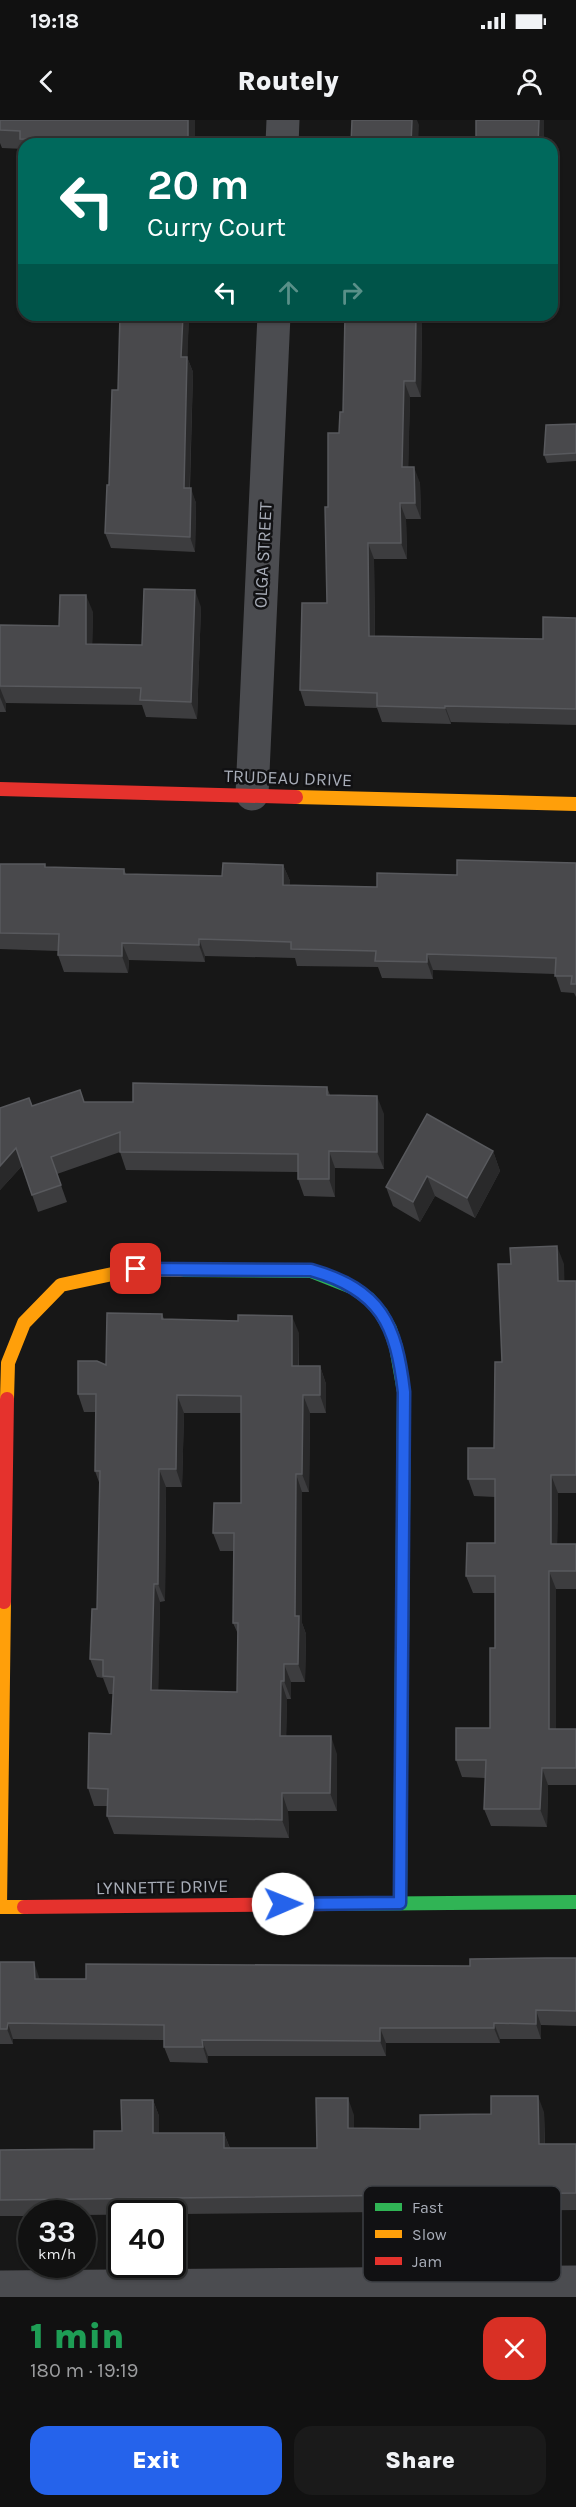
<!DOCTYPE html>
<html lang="en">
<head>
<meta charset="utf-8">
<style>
	:root { --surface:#111; --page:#1a1a1a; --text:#f1f3f6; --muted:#9c9d9f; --line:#303131; --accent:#2563eb }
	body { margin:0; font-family:Karla,sans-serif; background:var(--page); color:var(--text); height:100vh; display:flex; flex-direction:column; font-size:22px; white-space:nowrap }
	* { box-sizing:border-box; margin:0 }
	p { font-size:20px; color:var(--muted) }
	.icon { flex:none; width:33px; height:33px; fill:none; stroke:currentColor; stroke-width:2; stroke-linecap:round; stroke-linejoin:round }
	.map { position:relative; height:2177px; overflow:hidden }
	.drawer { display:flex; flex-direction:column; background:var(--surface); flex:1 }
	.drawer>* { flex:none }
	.guide { position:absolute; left:18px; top:18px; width:540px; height:183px; border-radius:18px; box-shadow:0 2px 4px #0004,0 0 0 2px var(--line); background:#00695c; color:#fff; overflow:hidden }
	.speed { position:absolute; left:18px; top:2080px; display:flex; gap:12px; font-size:30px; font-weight:700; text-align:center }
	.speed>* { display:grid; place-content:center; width:78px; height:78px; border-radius:50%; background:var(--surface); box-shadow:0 2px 4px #0004,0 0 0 2px var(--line); line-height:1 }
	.speed small { font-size:15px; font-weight:400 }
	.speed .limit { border:3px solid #111; border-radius:9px; background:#fff; color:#111 }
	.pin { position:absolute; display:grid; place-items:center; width:51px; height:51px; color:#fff; margin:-26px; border-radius:12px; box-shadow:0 3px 9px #0006 }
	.me { position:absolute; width:66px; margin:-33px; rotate:89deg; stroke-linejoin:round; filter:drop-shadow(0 0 4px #0008) }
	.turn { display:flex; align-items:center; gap:21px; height:126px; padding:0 30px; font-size:27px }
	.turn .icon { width:78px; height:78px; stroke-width:2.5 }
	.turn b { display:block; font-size:42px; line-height:51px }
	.lanes { display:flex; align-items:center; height:57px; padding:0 30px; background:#0003; justify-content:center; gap:30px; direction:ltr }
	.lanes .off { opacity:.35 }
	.round { display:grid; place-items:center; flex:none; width:63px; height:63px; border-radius:18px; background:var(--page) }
	.head { display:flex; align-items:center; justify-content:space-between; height:102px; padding:0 30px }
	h1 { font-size:36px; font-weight:800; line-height:45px; color:#1e9e55 }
	.primary-button { display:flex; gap:12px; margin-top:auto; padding:12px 30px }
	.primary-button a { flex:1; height:69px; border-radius:18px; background:var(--accent); color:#fff; font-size:24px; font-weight:800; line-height:69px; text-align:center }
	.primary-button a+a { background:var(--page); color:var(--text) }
	.status { display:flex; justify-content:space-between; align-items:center; height:42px; padding:0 30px; background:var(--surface); direction:ltr }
	.status svg { height:16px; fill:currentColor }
	header { display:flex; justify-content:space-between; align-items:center; height:78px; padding:0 30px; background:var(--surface); font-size:27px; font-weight:800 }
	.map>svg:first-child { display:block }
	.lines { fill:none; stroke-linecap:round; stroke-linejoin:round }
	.street { stroke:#4b4c50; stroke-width:33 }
	.fast { stroke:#30b455; stroke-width:14 }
	.slow { stroke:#ff9f0a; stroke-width:14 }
	.jam { stroke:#e5322d; stroke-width:14 }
	.wall { fill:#3d3d3f; fill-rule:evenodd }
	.shaded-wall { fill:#29292a }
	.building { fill:#49494c; stroke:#58595d; stroke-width:1.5; fill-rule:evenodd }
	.route-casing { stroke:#184099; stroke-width:15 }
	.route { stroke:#2563eb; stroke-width:10 }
	.labels { text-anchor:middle; stroke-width:5; stroke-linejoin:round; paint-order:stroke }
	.street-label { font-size:18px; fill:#a8adb8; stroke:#111113 }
	.key { fill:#111113; stroke:#3e4045; stroke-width:1.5 }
	.key-label { font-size:16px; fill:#a8adb8 }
</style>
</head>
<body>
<div class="status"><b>19:18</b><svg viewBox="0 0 49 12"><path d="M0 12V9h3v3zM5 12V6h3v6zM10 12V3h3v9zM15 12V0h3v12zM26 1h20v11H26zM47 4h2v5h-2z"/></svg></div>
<header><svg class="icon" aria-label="back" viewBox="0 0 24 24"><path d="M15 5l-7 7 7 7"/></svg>Routely<svg class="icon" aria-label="person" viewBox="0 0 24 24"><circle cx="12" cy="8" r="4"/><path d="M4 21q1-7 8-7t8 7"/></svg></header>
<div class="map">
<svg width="576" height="2177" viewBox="0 0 576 2177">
	<rect width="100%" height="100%" fill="#171717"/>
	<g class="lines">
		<g class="street">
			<path d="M282 24 283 0"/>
			<path d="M252 674 274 195"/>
			<path d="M0 2167 576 2162"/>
		</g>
		<g class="fast">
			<path d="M180 1150 311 1151 354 1168 369 1179 381 1193 390 1209 396 1227 404 1272 400 1783"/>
			<path d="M329 1784 576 1782"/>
		</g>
		<g class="slow">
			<path d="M296 677 576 684"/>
			<path d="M7 1279 8 1243 24 1203 61 1165 136 1149 180 1150"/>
			<path d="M4 1482 0 1787H24"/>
		</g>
		<g class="jam">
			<path d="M0 669 296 677"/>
			<path d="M4 1482 7 1279"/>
			<path d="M24 1787 329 1784"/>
		</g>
	</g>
	<g class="wall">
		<path d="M0 0H195V24H24V30V29L2 28 0 23Z"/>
		<path d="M120 195H189L187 237 193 252 190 368 196 383 195 432 111 428 105 413 118 270Z"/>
		<path d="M333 195H434V201L422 200 421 277H410L408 347 420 363 421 399H406L407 439H374L375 517 543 519 576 498V605L451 602V604L382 602 377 588 305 586 300 570 327 483 328 387 343 292 345 200H334Z"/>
		<path d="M576 304V341L547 343 544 335Z"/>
		<path d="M201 487 197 599 146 597 142 585 6 583V592H0V505L59 506 93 492 92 524 142 525Z"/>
		<path d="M576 743V877L574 873 561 872 555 854 433 850V859L382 858 378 847 297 846 295 838 205 836V842L129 840 128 853 64 852 58 835V831L0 829V744L47 748 124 749 126 754 222 756 283 745 290 761 289 765 377 767 457 755Z"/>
		<path d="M327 967 330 975 384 994V1049L335 1048V1077L304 1076 298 1059V1052L126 1050 120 1032 57 1054 67 1082 38 1092 22 1046 0 1070V988L32 986 85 982H133Z"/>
		<path d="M493 1031 500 1051 475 1098 435 1076 420 1102 393 1086 386 1067Z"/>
		<path d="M564 1144V1161H576V1373H558L557 1424H576V1469H556V1609H576V1665H548L547 1707 491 1706 484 1689 485 1658 462 1657 456 1640 490 1608 495 1528V1473H473L466 1456 495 1423V1377L474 1376 468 1359 494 1328Z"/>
		<path d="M162 1194 164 1199 299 1213V1246H320L326 1264V1293H310L309 1372H302V1503L306 1514 305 1562H291V1579H287L286 1616 337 1634V1691H288L289 1718 114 1714 107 1696V1686H94L88 1668 111 1614 113 1574H109L103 1558 97 1557 90 1539 97 1489 100 1365 95 1351V1292H84L78 1274 106 1245ZM184 1293H241V1383L213 1413 220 1431H234L233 1503 238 1514 237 1572 158 1570 160 1482 165 1481 166 1367H182Z"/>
		<path d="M576 1838V1906L541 1905V1919H500V1923H386V1936H208V1943L170 1942 164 1927V1920L13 1919V1924H0V1842L39 1859H86L470 1846Z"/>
		<path d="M153 1980 159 1996V2013H224L230 2028H317L354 1995V2008L420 2009 491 1994 544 1992 545 2024H576V2090L82 2095V2094H32V2096H0V2030L94 2029 122 2011Z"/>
	</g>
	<g class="shaded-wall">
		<rect x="188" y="0" width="7" height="24"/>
		<path d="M412 0H417L419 5 418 24H411Z"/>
		<path d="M539 0H544V24H538Z"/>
		<path d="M183 195H189L187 252 181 237Z"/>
		<path d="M416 195H420L422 200 421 277 415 261Z"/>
		<path d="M187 237 193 252 189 383 184 368Z"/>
		<path d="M404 261 410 277 408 363 402 347Z"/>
		<path d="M414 347 420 363 421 399 415 383Z"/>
		<path d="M191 368 196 383 195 432 190 417Z"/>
		<path d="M400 383 406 399 407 439 401 423Z"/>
		<path d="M368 423 374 439 375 532 369 516Z"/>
		<path d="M195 470 201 487 197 599 191 582Z"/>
		<path d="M86 475 93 492 92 541 86 524Z"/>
		<path d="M0 568 6 583V592L0 577Z"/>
		<path d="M445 586 451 602V604L445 588Z"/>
		<path d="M283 745 290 761 289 782 283 765Z"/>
		<path d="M199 819 205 836V842L199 825Z"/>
		<path d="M122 823 129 840 128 853 122 836Z"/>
		<path d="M427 834 433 850V859L427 842Z"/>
		<path d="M377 976 384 994V1049L377 1032Z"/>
		<path d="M16 1028 22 1046 0 1070V1046Z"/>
		<path d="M329 1031 335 1048V1077L329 1059Z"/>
		<path d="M493 1031 500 1051 475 1098 467 1078Z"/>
		<path d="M427 1056 435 1076 420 1102 413 1082Z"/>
		<path d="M557 1126 564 1144 565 1179 558 1161Z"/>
		<path d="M292 1196 299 1213 298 1263 292 1246Z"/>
		<path d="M320 1246 326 1264V1293L320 1275Z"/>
		<path d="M177 1275 184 1293 182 1367 176 1349Z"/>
		<path d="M303 1275 310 1293 309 1372 302 1354Z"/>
		<path d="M159 1349 166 1367 165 1481 158 1464Z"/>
		<path d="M296 1354 302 1372V1503L306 1514 305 1562 298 1544 295 1496Z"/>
		<path d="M551 1355 558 1373 557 1442 551 1424Z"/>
		<path d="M549 1451 556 1469V1627L549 1609Z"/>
		<path d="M154 1464 160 1482 158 1588 151 1570Z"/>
		<path d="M284 1544 291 1562V1579L284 1561Z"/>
		<path d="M281 1561 287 1579 286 1634 280 1616Z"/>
		<path d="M331 1616 337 1634V1691L330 1673Z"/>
		<path d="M542 1648 548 1665 547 1707 540 1689Z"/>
		<path d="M282 1673 288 1691 289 1718 282 1700Z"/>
		<path d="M34 1842 39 1857 41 1874 35 1859Z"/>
		<path d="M536 1890 541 1905V1919L536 1904Z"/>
		<path d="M8 1903 13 1919V1924L7 1909Z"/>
		<path d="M494 1903 500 1919V1923L494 1908Z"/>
		<path d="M380 1908 386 1923V1936L380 1921Z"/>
		<path d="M202 1920 208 1936V1943L203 1927Z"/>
		<path d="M538 1976 544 1992 545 2040 539 2024Z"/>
		<path d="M348 1978 354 1995V2024L348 2008Z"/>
		<path d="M153 1980 159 1996V2029L153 2013Z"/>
		<path d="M224 2013 230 2029 224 2028Z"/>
	</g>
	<g class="building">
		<path d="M0 0H188V24H83V20L20 19V11L0 10Z"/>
		<path d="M352 0H412L411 24H351Z"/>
		<path d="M476 0H539L538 24H476Z"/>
		<path d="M120 195H183L181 237H187L184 368H191L190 417 105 413 107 365H109L112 270H118Z"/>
		<path d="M345 195H416L415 261H404L402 347H414L415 383H400L401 423H368L369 516 543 519V497L576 498V589L445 586V588L377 586V573L300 570 302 483H327L325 387H328V313H339L340 292H343Z"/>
		<path d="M576 304V333L544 335 546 305Z"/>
		<path d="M144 469 195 470 191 582 140 580 141 568 0 566V505L59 506 60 475H86V524L142 525Z"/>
		<path d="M457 740 576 743V864H571L572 856H555L556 838 427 834V842L375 841 376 831 291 829V822L199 819V825L122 823V836L58 835 59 814 0 813V744H45V747L124 749V754L222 756 223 743 283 745V765L377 767V753L457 755Z"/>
		<path d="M133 963 327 967V975L377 976V1032L329 1031V1059H298V1034L120 1032V1012L51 1037 61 1065 32 1075 16 1028 0 1046V988L29 978 32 986 80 970 84 982H133Z"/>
		<path d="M427 994 493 1031 467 1078 427 1056 413 1082 386 1067Z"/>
		<path d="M557 1126 558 1161H576V1355H551V1424H576V1451H549V1609H576V1648H542L540 1689H484L486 1640H456V1608H490V1528H495V1456H466L467 1423H495V1359H468V1328H494L495 1242H502L498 1144H511L510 1128Z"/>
		<path d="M107 1193 162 1194V1199L238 1201V1195L292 1196V1246H320V1275H303L302 1354H296L295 1496H299L298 1544H284V1561H281L280 1616H331L330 1673H282V1700L107 1696 108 1669 88 1668 89 1613 111 1614 114 1557 103 1556V1540L90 1539 92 1489H97L100 1351H95L96 1274H78V1241H97L106 1245ZM177 1275 241 1276V1383H214L213 1413H234L233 1503H238L237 1572 151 1570 154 1464H158L159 1349H176Z"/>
		<path d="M546 1838H576V1891L536 1890V1904L494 1903V1908H380V1921L202 1920 203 1927H164V1905L8 1903 7 1909H0V1842H34L35 1859H86V1844L470 1846V1839Z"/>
		<path d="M491 1976H538L539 2024H576V2073L0 2080V2030L94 2029V2011H122L121 1980H153V2013H224V2028H317L316 1978H348V2008L420 2009V1995L491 1994Z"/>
	</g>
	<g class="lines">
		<g class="route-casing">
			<path id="route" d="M136 1149 311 1150C381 1170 396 1204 404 1272L400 1783 283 1784"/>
		</g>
		<use href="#route" class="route"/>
	</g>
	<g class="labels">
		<g class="street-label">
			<text transform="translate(263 435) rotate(-87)" y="6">OLGA STREET</text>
			<text transform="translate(288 658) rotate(2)" y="6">TRUDEAU DRIVE</text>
			<text transform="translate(162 1767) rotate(-1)" y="6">LYNNETTE DRIVE</text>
		</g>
	</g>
	<rect x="363" y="2066" width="198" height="96" rx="9" class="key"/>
	<rect x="375" y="2083" width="27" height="8" fill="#30b455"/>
	<rect x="375" y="2110" width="27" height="8" fill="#ff9f0a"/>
	<rect x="375" y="2137" width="27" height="8" fill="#e5322d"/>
	<g class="key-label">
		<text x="412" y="2093">Fast</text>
		<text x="412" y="2120">Slow</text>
		<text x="412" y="2147">Jam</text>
	</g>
</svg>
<div class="speed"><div>33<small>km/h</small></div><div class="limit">40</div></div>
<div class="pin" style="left:136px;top:1149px;background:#d93025"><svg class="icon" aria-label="arrive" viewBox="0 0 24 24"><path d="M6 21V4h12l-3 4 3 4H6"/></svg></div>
<svg class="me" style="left:283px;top:1784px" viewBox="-20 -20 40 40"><circle r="19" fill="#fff"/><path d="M0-13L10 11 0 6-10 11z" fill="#2563eb"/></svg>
<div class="guide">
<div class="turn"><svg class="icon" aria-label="left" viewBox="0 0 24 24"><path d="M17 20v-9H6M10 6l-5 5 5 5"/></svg><div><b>20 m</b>Curry Court</div></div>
<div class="lanes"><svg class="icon" aria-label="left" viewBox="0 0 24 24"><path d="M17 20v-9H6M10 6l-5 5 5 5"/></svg><svg class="icon off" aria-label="ahead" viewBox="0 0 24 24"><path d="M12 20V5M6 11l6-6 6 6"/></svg><svg class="icon off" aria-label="right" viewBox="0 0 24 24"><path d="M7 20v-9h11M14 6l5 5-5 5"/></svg></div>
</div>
</div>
<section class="drawer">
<div class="head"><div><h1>1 min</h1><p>180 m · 19:19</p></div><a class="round" style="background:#d93025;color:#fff"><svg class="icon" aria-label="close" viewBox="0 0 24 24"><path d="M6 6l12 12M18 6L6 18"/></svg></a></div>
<div class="primary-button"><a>Exit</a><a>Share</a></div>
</section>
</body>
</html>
